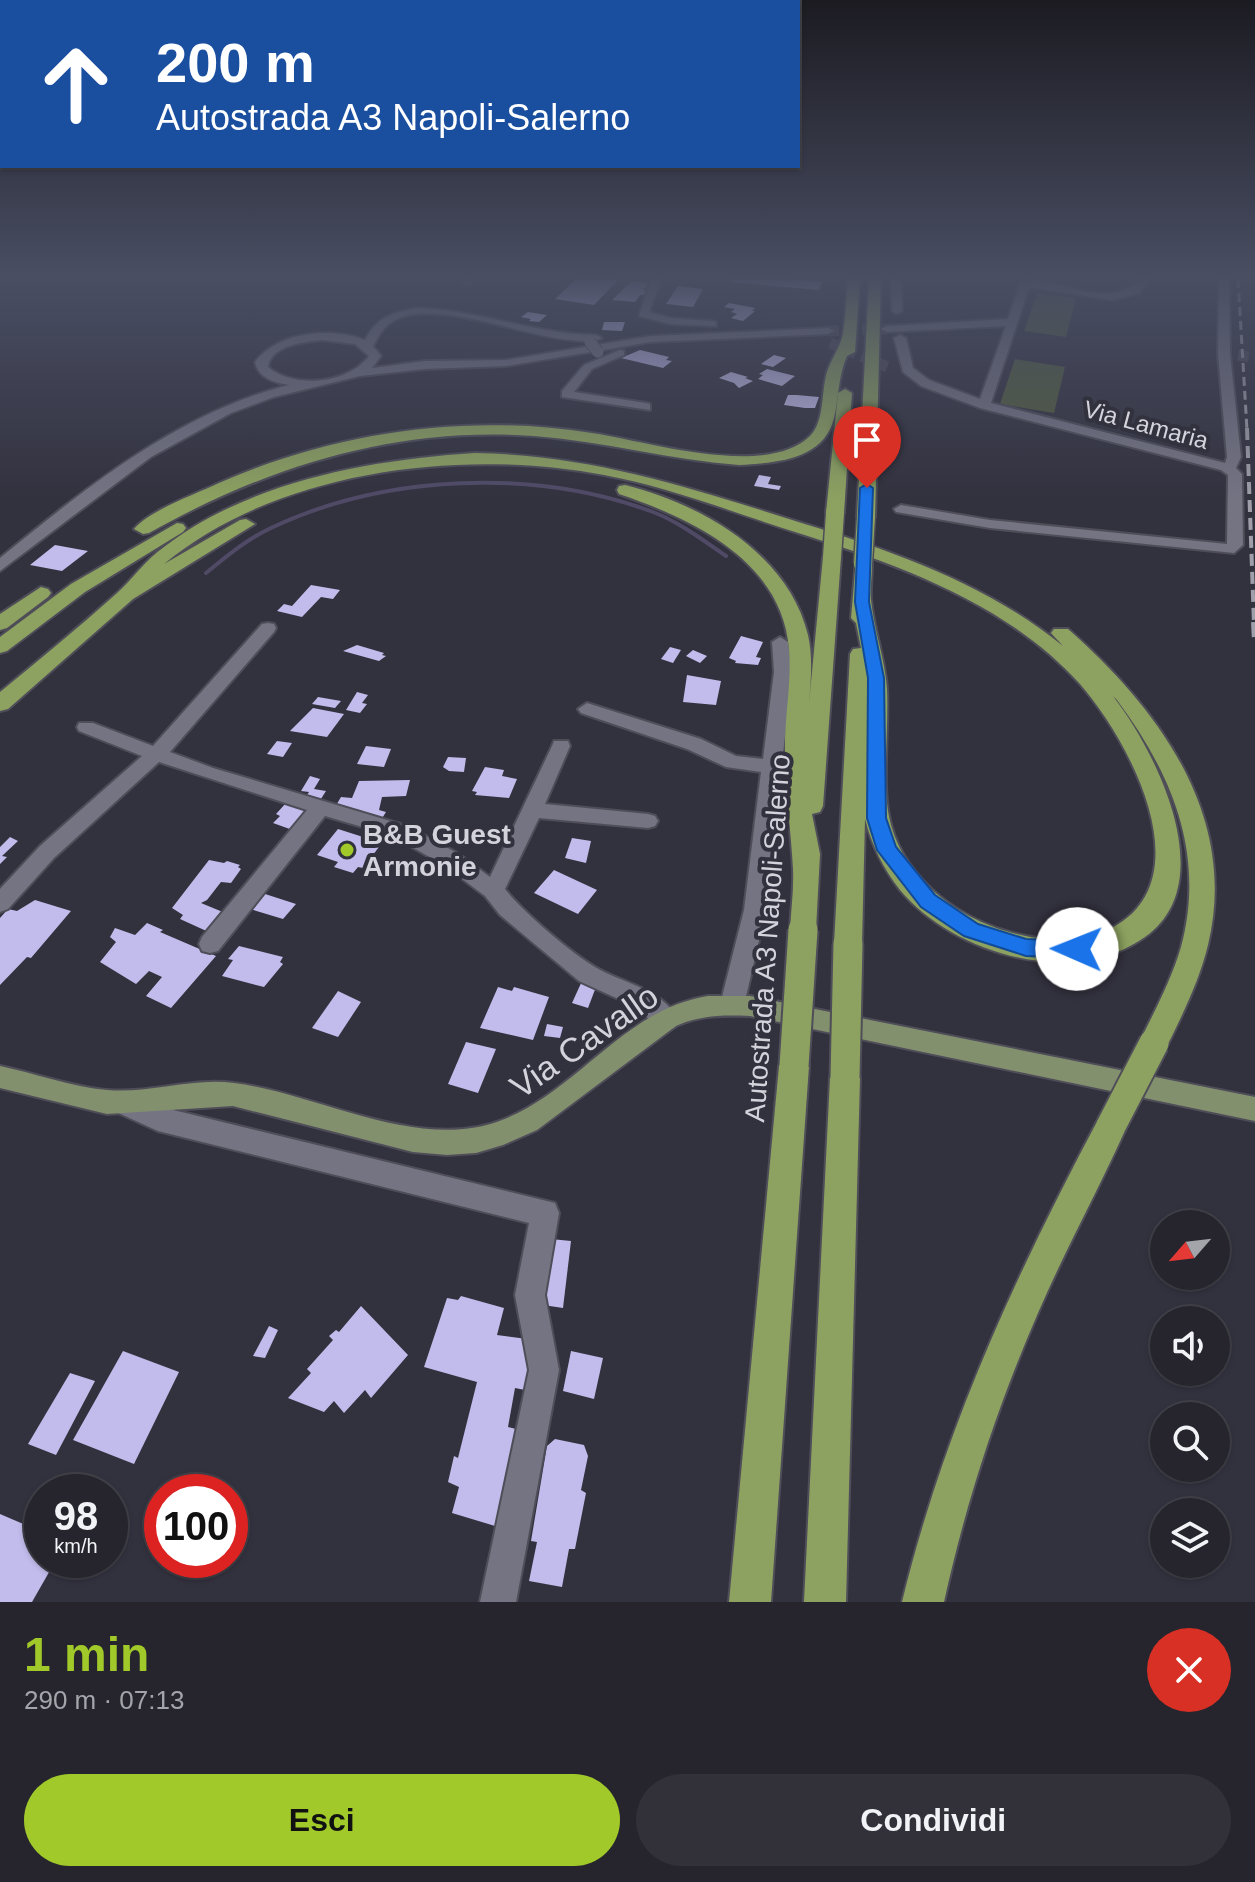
<!DOCTYPE html>
<html lang="it">
<head>
<meta charset="utf-8">
<style>
	:root { --surface:#26252e; --page:#32313a; --text:#f1f3f6; --muted:#a4a5aa; --line:#42424a; --accent:#a1c92a }
	body { margin:0; font-family:Arial,sans-serif; background:var(--page); color:var(--text); height:100vh; display:flex; flex-direction:column; font-size:30px; white-space:nowrap }
	* { box-sizing:border-box; margin:0 }
	p { font-size:26px; color:var(--muted) }
	.icon { flex:none; width:44px; height:44px; fill:none; stroke:currentColor; stroke-width:2; stroke-linecap:round; stroke-linejoin:round }
	.map { position:relative; height:1602px; overflow:hidden }
	.panel { display:flex; flex-direction:column; background:var(--surface); flex:1 }
	.panel>* { flex:none }
	.hud { position:absolute; left:0px; top:0px; width:800px; height:168px; box-shadow:0 2px 6px #0004,0 0 0 2px var(--line); background:#1a4fa0; color:#fff; overflow:hidden }
	.needle { width:52px; rotate:242deg }
	.buttons { position:absolute; left:1150px; top:1210px; display:grid; gap:16px }
	.buttons a { display:grid; place-items:center; width:80px; height:80px; border-radius:50%; background:var(--surface); box-shadow:0 2px 6px #0004,0 0 0 2px var(--line); font-size:40px }
	.speed { position:absolute; left:24px; top:1474px; display:flex; gap:16px; font-size:40px; font-weight:700; text-align:center }
	.speed>* { display:grid; place-content:center; width:104px; height:104px; border-radius:50%; background:var(--surface); box-shadow:0 2px 6px #0004,0 0 0 2px var(--line); line-height:1 }
	.speed small { font-size:20px; font-weight:400 }
	.speed .limit { border:12px solid #d22; background:#fff; color:#111 }
	.pin { position:absolute; display:grid; place-items:center; width:68px; height:68px; color:#fff; margin:-82px -34px; border-radius:50% 50% 50% 0; rotate:-45deg; box-shadow:0 0 8px #0007 }
	.pin .icon { rotate:45deg }
	.me { position:absolute; width:88px; margin:-44px; rotate:271deg; stroke-linejoin:round; filter:drop-shadow(0 0 6px #0008) }
	.turn { display:flex; align-items:center; gap:28px; height:168px; padding:0 24px; font-size:36px }
	.turn .icon { width:104px; height:104px; stroke-width:2.5 }
	.turn b { display:block; font-size:56px; line-height:68px }
	.round { display:grid; place-items:center; flex:none; width:84px; height:84px; border-radius:42px; background:var(--page) }
	.summary { display:flex; align-items:center; justify-content:space-between; height:136px; padding:0 24px }
	h1 { font-size:48px; font-weight:800; line-height:60px; color:var(--accent) }
	.button { display:flex; gap:16px; margin-top:auto; padding:16px 24px }
	.button a { flex:1; height:92px; border-radius:48px; background:var(--accent); color:#111; font-size:32px; font-weight:800; line-height:92px; text-align:center }
	.button a+a { background:var(--page); color:var(--text) }
	.map>svg:first-child { display:block }
	.green { fill:#515c3c }
	.lines { fill:none; stroke-linecap:round; stroke-linejoin:round }
	.stream { stroke:#504a66; stroke-width:4 }
	.building { fill:#c1bceb }
	.minor-tunnel { stroke:#4a4956; stroke-width:11; stroke-dasharray:11 6; stroke-linecap:butt }
	.minor-casing { stroke:#4e4d58; stroke-width:4 }
	.major-casing { stroke:#4e4d58; stroke-width:4 }
	.highway-casing { stroke:#4e4d58; stroke-width:4 }
	.minor { fill:#757483; fill-rule:evenodd }
	.major { fill:#83906e; fill-rule:evenodd }
	.highway { fill:#8da260; fill-rule:evenodd }
	.rail-far2 { stroke:#a09fa9; stroke-width:3; stroke-dasharray:9 5; stroke-linecap:butt }
	.rail-far1 { stroke:#a09fa9; stroke-width:4; stroke-dasharray:12 6; stroke-linecap:butt }
	.rail { stroke:#a09fa9; stroke-width:6; stroke-dasharray:15 8; stroke-linecap:butt }
	.minor-bridge-casing { stroke:#4e4d58; stroke-width:13; stroke-linecap:butt }
	.highway-bridge-far1-casing { stroke:#4e4d58; stroke-width:21; stroke-linecap:butt }
	.highway-bridge-casing { stroke:#4e4d58; stroke-width:33; stroke-linecap:butt }
	.minor-bridge { stroke:#757483; stroke-width:11 }
	.highway-bridge-far1 { stroke:#8da260; stroke-width:18 }
	.highway-bridge { stroke:#8da260; stroke-width:29 }
	.route { fill:#1a73e8; stroke:#114b97; stroke-width:2 }
	.poi-dot { fill:#a1c92a; stroke:#32313e; stroke-width:3 }
	.labels { text-anchor:middle; stroke-width:8; stroke-linejoin:round; paint-order:stroke }
	.far-street-label { font-size:24px; fill:#d4d3dc; stroke:#32313e }
	.poi-label { font-size:28px; font-weight:bold; fill:#d4d3dc; stroke:#32313e; text-anchor:start }
	.street-label { font-size:28px; fill:#d4d3dc; stroke:#32313e }
	.near-street-label { font-size:34px; fill:#d4d3dc; stroke:#32313e }
</style>
</head>
<body>
<div class="map">
<svg width="1255" height="1602" viewBox="0 0 1255 1602">
	<rect width="100%" height="100%" fill="#32313e"/>
	<g class="green">
		<path d="M1037 293 1076 298 1066 337 1024 331Z"/>
		<path d="M1015 359 1065 367 1054 413 1000 404Z"/>
	</g>
	<g class="lines">
		<path class="stream" d="M206 573C226 557 247 539 271 528 385 474 535 468 653 512 679 522 703 540 726 556"/>
	</g>
	<g class="building">
		<path d="M576 279H619L594 305 555 299Z"/>
		<path d="M731 279H788L822 282 819 290 729 282Z"/>
		<path d="M632 281 647 283 650 287 640 289 650 290 646 295H640L635 302 612 300Z"/>
		<path d="M678 286 703 289 693 307 666 304Z"/>
		<path d="M729 303 755 308 752 311H755L743 321 731 318 737 314 731 312 735 309 724 307Z"/>
		<path d="M528 312 547 315 539 322 529 321 531 319 521 317Z"/>
		<path d="M604 322H625L622 331 602 330Z"/>
		<path d="M640 350 669 357 666 360 672 361 663 368 621 358Z"/>
		<path d="M774 355 786 358 773 367 761 364Z"/>
		<path d="M767 369 795 376 782 386 758 379 763 375 759 374Z"/>
		<path d="M731 372 748 377 745 378 753 381 739 388 734 383 719 378Z"/>
		<path d="M788 395H797L819 397 815 408H805L784 405Z"/>
		<path d="M759 475 771 477 768 484 781 486 779 490 754 486Z"/>
		<path d="M55 545 88 551 62 571 30 565Z"/>
		<path d="M311 585 340 590 333 599 321 597 302 617 277 611 284 604 292 606Z"/>
		<path d="M741 636 763 642 756 657 761 658 758 665 735 663 736 661 729 658Z"/>
		<path d="M357 645 384 653 382 655 386 656 379 661 343 651Z"/>
		<path d="M670 647 681 650 673 663 661 659Z"/>
		<path d="M693 650 707 656 700 663 686 656Z"/>
		<path d="M687 675 721 681 716 705 683 702Z"/>
		<path d="M357 692 368 695 362 703 367 704 360 713 346 710Z"/>
		<path d="M318 697 341 701 335 708 312 704Z"/>
		<path d="M313 708 344 714 327 737 290 731Z"/>
		<path d="M277 741 292 743 283 757 267 754Z"/>
		<path d="M366 746 391 749 384 767 357 764Z"/>
		<path d="M448 757 466 758 464 772 449 771 443 767Z"/>
		<path d="M485 767 504 770 502 776 517 779 509 798 475 795 477 792 472 791Z"/>
		<path d="M310 776 320 779 314 789 326 791 319 802 305 798 309 792 301 791Z"/>
		<path d="M410 780 406 796 382 797 379 810 386 812 381 820 335 807 341 797 352 798 359 781Z"/>
		<path d="M286 803 315 813 298 832 273 823 280 816 276 814Z"/>
		<path d="M338 829 382 843 363 868 358 867 353 873 334 867 338 862 317 855Z"/>
		<path d="M10 837 18 841 2 856 7 857 0 864V847Z"/>
		<path d="M572 838 591 841 586 863 565 858Z"/>
		<path d="M209 860 224 863 227 861 240 865 238 867 241 869 231 883 221 882 207 900 201 903 230 915 213 934 180 919 183 915 172 908Z"/>
		<path d="M554 870 597 890 578 914 534 893Z"/>
		<path d="M262 893 296 904 283 919 250 909Z"/>
		<path d="M35 900 71 911 31 958 27 957 0 985V918L8 909 17 911Z"/>
		<path d="M147 923 163 930 160 932 216 956 171 1008 146 996 162 977 149 971 136 984 100 962 116 942 110 937 115 928 135 935Z"/>
		<path d="M239 946 283 957 280 962 283 964 264 987 222 976 233 960 228 959Z"/>
		<path d="M582 981 596 987 588 1008 572 1003Z"/>
		<path d="M498 987 512 991 514 987 549 997 533 1040 480 1028Z"/>
		<path d="M338 991 361 1002 338 1037 312 1028Z"/>
		<path d="M547 1024 563 1027 560 1038 544 1036Z"/>
		<path d="M466 1042 496 1049 478 1093 448 1084Z"/>
		<path d="M551 1239 571 1241 563 1308 543 1305Z"/>
		<path d="M461 1296 504 1308 497 1335 535 1340 525 1390 515 1388 508 1427 520 1430 495 1526 452 1513 459 1487 448 1482 454 1456 458 1458 477 1382 424 1367 447 1298 458 1300Z"/>
		<path d="M361 1306 408 1355 371 1398 365 1390 344 1413 334 1401 324 1412 288 1398 311 1373 307 1369 333 1340 329 1336 336 1330 339 1332Z"/>
		<path d="M269 1326 278 1330 265 1358 253 1356Z"/>
		<path d="M123 1351 179 1372 134 1464 73 1440Z"/>
		<path d="M571 1351 603 1358 594 1399 563 1391Z"/>
		<path d="M70 1373 95 1381 56 1455 28 1444Z"/>
		<path d="M555 1439 584 1445 588 1456 581 1490 586 1493 575 1549H569L562 1587 529 1581 537 1542 531 1541 547 1446Z"/>
		<path d="M0 1514 42 1532V1560H56L32 1602H0Z"/>
	</g>
	<g class="lines">
		<g class="minor-tunnel">
			<path d="M828 331 887 329"/>
			<path d="M830 343 890 368"/>
			<path d="M1238 355 1255 358"/>
		</g>
		<g class="minor-casing">
			<g id="minor">
				<path d="M477 279 467 285 462 282 465 279Z"/>
				<path d="M651 279H661L649 312 670 318 712 321 716 322V326L670 324 639 316Z"/>
				<path d="M891 279H901L902 311 897 314 892 311Z"/>
				<path d="M1022 279C1054 278 1112 312 1140 279H1150L1139 293 1112 300 1029 287 991 403 1225 463 1227 457 1218 354 1219 279H1229L1230 354 1241 457 1236 468 1242 474 1243 545 1234 553 990 528 896 512 894 509 901 505 990 520 1227 544 1228 475 1221 470 980 408 921 386 903 372 894 338 900 335 906 338 913 368 929 380 980 399 1006 326 887 332 881 329 887 326 1008 319Z"/>
				<path d="M417 308C478 310 535 334 596 335L602 338C594 343 582 341 572 340 526 337 438 300 397 319 384 325 380 334 373 346L381 356 372 368 425 361 506 360 651 336 828 328 834 331 828 334 651 342 506 366 425 369 360 376 274 397 231 413 151 457 0 571V558C87 487 178 413 289 385 275 383 258 378 255 362 279 331 331 327 365 340 377 317 392 313 417 308ZM322 340 355 344 369 356C348 384 294 389 268 367 271 345 304 342 322 340Z"/>
				<path d="M620 350 624 351V355L592 369 574 392 646 403 650 404V410L562 397V391L584 365Z"/>
				<path d="M268 623 274 624 276 628 274 632 170 752 213 768 407 826 459 854 490 877 552 746 554 741H568L570 746 545 804 648 814 655 816 658 821 655 826 648 828 539 818 505 889C524 913 569 951 595 967 623 984 663 988 678 1020L675 1027 666 1031 657 1027 636 1007 579 981 500 915 485 896 445 866 393 836 325 816 218 951 210 953 202 951 199 944 202 937 307 810 159 762 54 858 8 909 0 912V889L40 846 142 756 79 731 77 727 79 723H93L153 746 262 624Z"/>
				<path d="M780 637 788 642 792 672 766 910 744 1005 740 1012 732 1015 724 1012 720 1005 744 910 761 772 726 767 687 749 581 713 578 709 587 703 701 739 736 756 763 759 774 672 772 642Z"/>
				<path d="M123 1091 161 1107 555 1203 559 1213 545 1295 559 1370 516 1602H480L529 1370 515 1295 529 1223 158 1131 114 1111 110 1103 114 1095Z"/>
			</g>
		</g>
		<g class="major-casing">
			<path id="major" d="M708 996H750L1255 1097V1121L750 1016C724 1015 700 1015 676 1026L537 1130 503 1145 476 1153 447 1155 413 1152 233 1106 107 1114 0 1088V1066C34 1073 72 1087 107 1090 149 1094 193 1077 234 1083 317 1093 419 1153 502 1120 578 1091 624 1009 708 996Z"/>
		</g>
		<g class="highway-casing">
			<g id="highway">
				<path d="M848 279H860L855 352 847 356C838 376 839 397 834 418 824 460 775 463 739 465 670 460 603 441 534 436 396 426 268 466 149 533L143 534 134 529C150 510 196 494 219 483 334 432 467 413 592 433 646 441 766 479 810 436 825 421 821 391 827 372 831 359 841 346 843 333 846 315 846 297 848 279Z"/>
				<path d="M869 279H881L875 517 866 522 857 517Z"/>
				<path d="M845 389 852 393 844 513 835 518 826 513 838 393Z"/>
				<path d="M475 453C588 455 682 485 789 519 886 549 983 581 1063 646L1051 633 1054 629H1068C1159 709 1239 817 1208 945 1199 982 1181 1018 1164 1052L1154 1056 1144 1052 1139 1043C1154 1012 1171 981 1181 947 1206 854 1172 774 1117 700L1113 696C1155 750 1220 878 1149 934 1077 990 954 955 900 890 883 868 872 846 865 819L862 944 858 952 848 955 838 952 834 944 850 654 853 649 861 648 856 623 851 618 856 560H870L872 564C872 576 870 589 871 600 874 630 885 659 887 689 889 728 882 781 889 816 900 873 952 915 1006 931 1038 941 1082 945 1112 928 1204 879 1129 740 1080 684 1007 603 897 564 795 532 732 512 669 487 604 475 462 448 279 469 164 564L240 520 246 519 255 524 133 599 8 709 0 711V692C39 660 78 628 116 594 133 579 145 560 164 547 250 481 369 460 475 453Z"/>
				<path d="M625 485C701 504 788 553 808 635 813 657 811 680 809 703L823 557 832 551 841 557 823 806 820 812 812 814 820 854 816 930 813 938 803 941 793 938 790 930C791 910 794 889 793 869 791 830 785 792 785 753 784 718 792 683 789 649 782 561 693 519 619 494L617 490 619 486Z"/>
				<path d="M177 523 183 524 186 528 183 532 85 592 7 651 0 653V637L71 584Z"/>
				<path d="M41 587 48 589 51 593 48 597 7 628 0 630V614Z"/>
				<path d="M794 1052 805 1056 809 1066 771 1602H729L779 1066 783 1056Z"/>
				<path d="M845 1064 856 1068 860 1078 846 1602H804L830 1078 834 1068Z"/>
				<path d="M1111 1111 1122 1116 1127 1126C1099 1189 1065 1250 1038 1313 997 1407 966 1502 944 1602H902C944 1429 1017 1272 1100 1116Z"/>
			</g>
		</g>
		<use href="#minor" class="minor"/>
		<use href="#major" class="major"/>
		<use href="#highway" class="highway"/>
		<path class="rail-far2" d="M1238 279 1247 430"/>
		<path class="rail-far1" d="M1247 428 1254 624"/>
		<path class="rail" d="M1254 622 1255 641"/>
		<g class="minor-bridge-casing">
			<path id="minor-bridge" d="M590 342 598 352"/>
		</g>
		<g class="highway-bridge-far1-casing">
			<g id="highway-bridge-far1">
				<path d="M832 557 835 513"/>
				<path d="M863 564 866 517"/>
			</g>
		</g>
		<g class="highway-bridge-casing">
			<g id="highway-bridge">
				<path d="M794 1066 803 930"/>
				<path d="M845 1078 848 944"/>
				<path d="M1111 1126 1154 1043"/>
			</g>
		</g>
		<use href="#minor-bridge" class="minor-bridge"/>
		<use href="#highway-bridge-far1" class="highway-bridge-far1"/>
		<use href="#highway-bridge" class="highway-bridge"/>
	</g>
	<linearGradient id="sky" x2="0" y2="1"><stop stop-color="#1c1b22"/><stop offset="0.55" stop-color="#494e63"/><stop offset="1" stop-color="#494e63" stop-opacity="0"/></linearGradient>
	<rect width="1255" height="503" fill="url(#sky)"/>
	<path class="route" d="M867 484 873 488 869 602 884 678 886 818 896 847 935 895 978 924 1026 939 1077 941 1084 943 1087 949 1084 955 1077 958 1026 956 964 936 921 907 877 850 867 818 868 678 855 602 860 488Z"/>
	<circle class="poi-dot" cx="347" cy="850" r="8"/>
	<g class="labels">
		<g class="far-street-label">
			<text transform="translate(1146 425) rotate(15)" y="8">Via Lamaria</text>
		</g>
		<g class="poi-label">
			<text x="363" y="844">B&amp;B Guest<tspan x="363" dy="32">Armonie</tspan></text>
		</g>
		<g class="street-label">
			<text transform="translate(767 938) rotate(-86)" y="10">Autostrada A3 Napoli-Salerno</text>
		</g>
		<g class="near-street-label">
			<text transform="translate(584 1041) rotate(-35)" y="12">Via Cavallo</text>
		</g>
	</g>
</svg>
<div class="buttons">
<a><svg class="needle" viewBox="-14 -14 28 28"><path d="M0-13l5 13h-10z" fill="#e53935"/><path d="M0 13l5-13h-10z" fill="#a4a5aa"/></svg></a>
<a><svg class="icon" aria-label="sound" viewBox="0 0 24 24"><path d="M4 9h4l5-4v14l-5-4H4zM17 9q2 3 0 6"/></svg></a>
<a><svg class="icon" aria-label="search" viewBox="0 0 24 24"><circle cx="10" cy="10" r="6"/><path d="M15 15l6 6"/></svg></a>
<a><svg class="icon" aria-label="layers" viewBox="0 0 24 24"><path d="M12 4l9 5-9 5-9-5zM3 14l9 5 9-5"/></svg></a>
</div>
<div class="speed"><div>98<small>km/h</small></div><div class="limit">100</div></div>
<div class="pin" style="left:867px;top:488px;background:#d93025"><svg class="icon" aria-label="arrive" viewBox="0 0 24 24"><path d="M6 21V4h12l-3 4 3 4H6"/></svg></div>
<svg class="me" style="left:1077px;top:949px" viewBox="-20 -20 40 40"><circle r="19" fill="#fff"/><path d="M0-13L10 11 0 6-10 11z" fill="#1a73e8"/></svg>
<div class="hud">
<div class="turn"><svg class="icon" aria-label="ahead" viewBox="0 0 24 24"><path d="M12 20V5M6 11l6-6 6 6"/></svg><div><b>200 m</b>Autostrada A3 Napoli-Salerno</div></div>
</div>
</div>
<section class="panel">
<div class="summary"><div><h1>1 min</h1><p>290 m · 07:13</p></div><a class="round" style="background:#d93025;color:#fff"><svg class="icon" aria-label="close" viewBox="0 0 24 24"><path d="M6 6l12 12M18 6L6 18"/></svg></a></div>
<div class="button"><a>Esci</a><a>Condividi</a></div>
</section>
</body>
</html>
